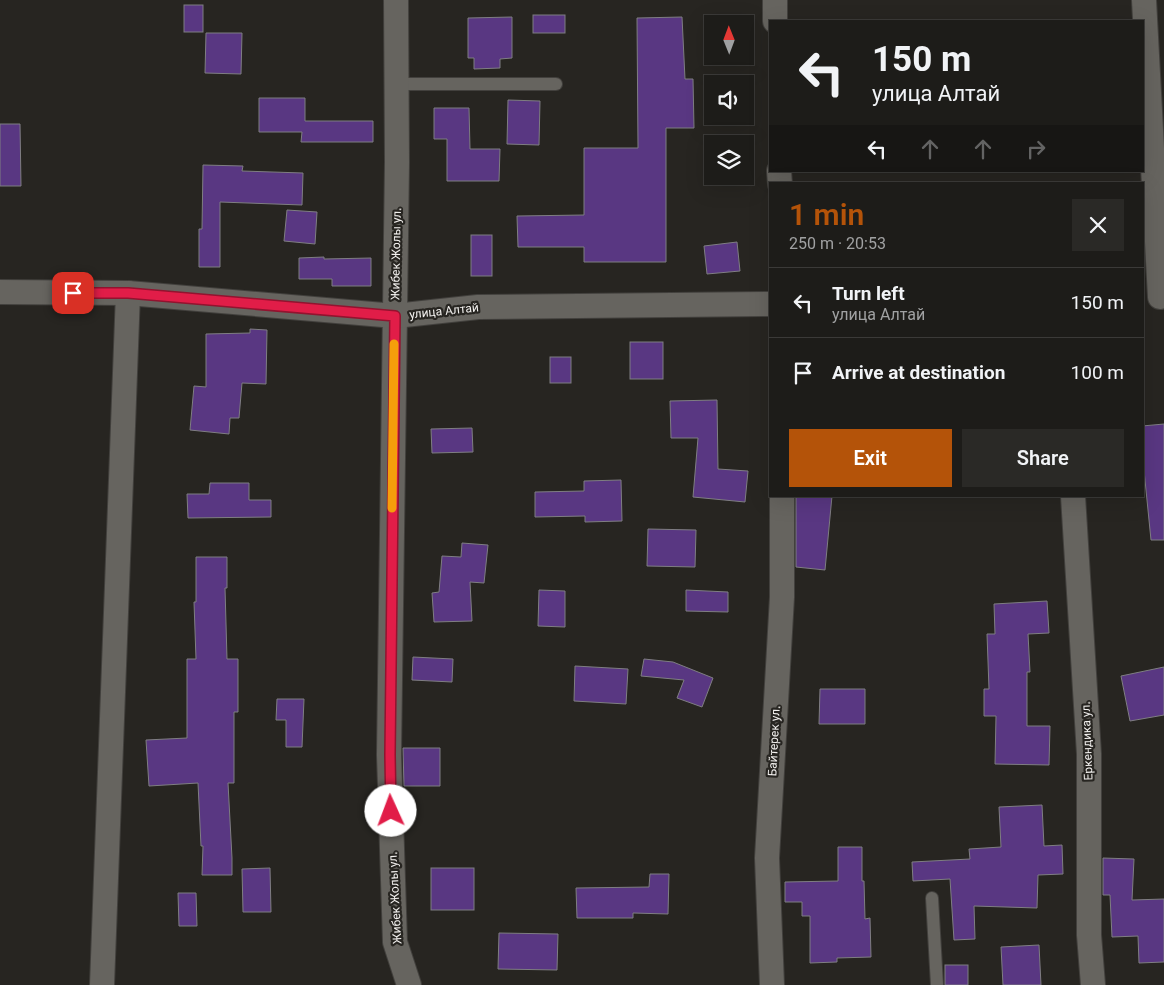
<!DOCTYPE html>
<html lang="en">
<head>
<meta charset="utf-8">
<style>
	:root { --surface:#1d1c19; --page:#2a2926; --text:#f1f3f6; --muted:#a0a1a2; --line:#3b3a38; --accent:#b45309 }
	body { margin:0; font-family:Roboto,sans-serif; background:var(--page); color:var(--text); height:100vh; display:flex; flex-direction:column; font-size:19px; white-space:nowrap }
	* { box-sizing:border-box; margin:0 }
	p { font-size:16px; color:var(--muted) }
	.icon { flex:none; width:28px; height:28px; fill:none; stroke:currentColor; stroke-width:2; stroke-linecap:round; stroke-linejoin:round }
	.map { position:relative; flex:1; overflow:hidden }
	.details { position:absolute; left:769px; top:182px; width:375px; height:315px; display:flex; flex-direction:column; background:var(--surface); border-radius:0px; box-shadow:0 5px 20px #0002,0 0 0 1px var(--line) }
	.details>* { flex:none }
	.banner { position:absolute; left:769px; top:20px; width:375px; height:152px; border-radius:0px; box-shadow:0 5px 20px #0002,0 0 0 1px var(--line); background:#1d1c19; color:var(--text); overflow:hidden }
	.needle { width:32px; rotate:359deg }
	.fabs { position:absolute; left:704px; top:15px; display:grid; gap:10px }
	.fabs a { display:grid; place-items:center; width:50px; height:50px; border-radius:0px; background:var(--surface); box-shadow:0 5px 20px #0002,0 0 0 1px var(--line); font-size:25px }
	.pin { position:absolute; display:grid; place-items:center; width:42px; height:42px; color:#fff; margin:-21px; border-radius:10px; box-shadow:0 2px 8px #0006 }
	.me { position:absolute; width:55px; margin:-28px; rotate:358deg; stroke-linejoin:round; filter:drop-shadow(0 0 4px #0008) }
	.turn { display:flex; align-items:center; gap:18px; height:105px; padding:0 20px; font-size:22px }
	.turn .icon { width:65px; height:65px; stroke-width:2.5 }
	.turn b { display:block; font-size:35px; line-height:42px }
	.lanes { display:flex; align-items:center; height:48px; padding:0 20px; background:#0003; justify-content:center; gap:25px; direction:ltr }
	.lanes .off { opacity:.35 }
	.round { display:grid; place-items:center; flex:none; width:52px; height:52px; border-radius:0px; background:var(--page) }
	.head { display:flex; align-items:center; justify-content:space-between; height:85px; padding:0 20px }
	h1 { font-size:30px; font-weight:600; line-height:38px; color:var(--accent) }
	.button { display:flex; gap:10px; margin-top:auto; padding:10px 20px }
	.button a { flex:1; height:58px; border-radius:0px; background:var(--accent); color:#fff; font-size:20px; font-weight:600; line-height:58px; text-align:center }
	.button a+a { background:var(--page); color:var(--text) }
	ul { padding:0; list-style:none }
	li { display:flex; align-items:center; gap:15px; height:70px; padding:0 20px; border-top:1px solid var(--line) }
	li div { flex:1 }
	li b { display:block; font-size:19px }
	li em { font-style:normal }
	.map>svg:first-child { display:block }
	.building { fill:#593782; stroke:#7f7e82 }
	.lines { fill:none; stroke-linecap:round; stroke-linejoin:round }
	.lane-casing { stroke:#42403d; stroke-width:14 }
	.street-casing { stroke:#42403d; stroke-width:26 }
	.lane { stroke:#66645f; stroke-width:12 }
	.street { stroke:#66645f; stroke-width:24 }
	.route-casing { stroke:#92132f; stroke-width:12 }
	.route { stroke:#e11d48; stroke-width:9 }
	.slow { stroke:#f59e0b; stroke-width:9 }
	.labels { text-anchor:middle; stroke-width:4.5; stroke-linejoin:round; paint-order:stroke }
	.street-label { font-size:12px; fill:#f3f1ef; stroke:#272521 }
</style>
</head>
<body>
<div class="map">
<svg width="1164" height="985" viewBox="0 0 1164 985">
	<rect width="100%" height="100%" fill="#272521"/>
	<g class="building">
		<rect x="184" y="5" width="19" height="27"/>
		<rect x="533" y="15" width="32" height="18"/>
		<path d="M512 17V58L500 59V68L474 69V58H468V18Z"/>
		<path d="M682 17 685 79H693L694 128H666V262H584V247H518L517 216 584 215V148H638L637 18Z"/>
		<path d="M206 33H242L241 74 205 73Z"/>
		<path d="M259 98H305V121H373V142H301L302 132H259Z"/>
		<path d="M508 100 540 101 539 145 507 144Z"/>
		<path d="M434 108H469L470 149H500L499 181H447V139H434Z"/>
		<path d="M0 124H20L21 186H0Z"/>
		<path d="M203 165 243 166 242 171 303 173 302 205 220 202V267H199V229H202Z"/>
		<path d="M287 210 317 212 315 244 284 241Z"/>
		<rect x="471" y="235" width="21" height="41"/>
		<path d="M737 242 740 271 707 274 704 246Z"/>
		<path d="M324 257V259L371 258V286H332V279H299V258Z"/>
		<path d="M250 329 267 330 266 384 242 383 239 418H230L229 434 190 430 194 386 206 387V334L250 333Z"/>
		<rect x="630" y="342" width="33" height="37"/>
		<rect x="550" y="357" width="21" height="26"/>
		<path d="M717 400 718 469 748 471 745 502 693 497 698 438H671L670 401Z"/>
		<path d="M1164 424V540H1151L1142 450V426Z"/>
		<path d="M472 428 473 452 432 453 431 429Z"/>
		<path d="M621 480 622 521 585 522V516L535 517V492L584 491V481Z"/>
		<path d="M210 483H249V500H271V517L188 518 187 494H209Z"/>
		<path d="M796 496H832L825 570 796 567Z"/>
		<path d="M648 529 696 530 695 567 647 566Z"/>
		<path d="M462 543 488 545 484 583 470 582 472 621 434 622 432 593 439 592 442 556 461 557Z"/>
		<path d="M196 557H227V588H225L227 659H238V712H234V783H228L232 858V875H202L203 846H201L198 783 149 786 146 740 187 738V659H196L194 602H196Z"/>
		<path d="M539 590 565 591V627L538 626Z"/>
		<path d="M686 590 728 592V612L686 611Z"/>
		<path d="M1047 601 1049 633 1028 634 1030 672H1027V726H1050L1049 765 995 764 996 716H984V689H989L987 634H995L994 604Z"/>
		<path d="M413 657 453 659 452 682 412 680Z"/>
		<path d="M644 659 673 662 713 678 702 707 677 698 684 680 641 676Z"/>
		<path d="M575 666 628 669 626 704 574 701Z"/>
		<path d="M1164 667V715L1130 721 1121 676Z"/>
		<path d="M820 689H865V724H819Z"/>
		<path d="M277 699H304L302 747H286V720H276Z"/>
		<path d="M403 748H440V786H404Z"/>
		<path d="M1042 805 1044 846 1062 845 1063 874 1038 875 1037 908 974 906 975 939 954 940 950 879 913 881 912 862 970 859 969 849 1001 847 999 807Z"/>
		<path d="M838 847H862V881H864L865 919 870 918 871 957 837 958V962L810 963V916H802V902H785V882L838 881Z"/>
		<path d="M1103 858 1134 859 1132 900 1164 899V962L1139 963 1138 936 1112 937 1110 895H1103Z"/>
		<path d="M270 868 271 912H243L242 869Z"/>
		<rect x="431" y="868" width="43" height="42"/>
		<path d="M650 874H669L668 914 633 913V918H577L576 888 649 887Z"/>
		<path d="M178 893H196L197 926H179Z"/>
		<path d="M499 933 558 934 557 970 498 969Z"/>
		<path d="M1039 945 1041 985H1003L1001 947Z"/>
		<rect x="945" y="965" width="23" height="20"/>
	</g>
	<g class="lines">
		<g class="lane-casing">
			<g id="lane">
				<path d="M396 84H556"/>
				<path d="M932 898 937 985"/>
			</g>
		</g>
		<g class="street-casing">
			<g id="street">
				<path d="M396 0 397 162 389 755 395 942 409 985"/>
				<path d="M775 0V21"/>
				<path d="M1144 0 1160 297"/>
				<path d="M779 171 780 184"/>
				<path d="M0 292 128 293 395 316 478 307 770 304"/>
				<path d="M1073 496 1089 754V935L1093 985"/>
				<path d="M102 985 128 293"/>
				<path d="M772 985 767 858 782 597V496"/>
			</g>
		</g>
		<use href="#lane" class="lane"/>
		<use href="#street" class="street"/>
	</g>
	<g class="lines">
		<g class="route-casing">
			<path id="route" d="M73 293H128L395 316 390 755 391 811"/>
		</g>
		<use href="#route" class="route"/>
		<path class="slow" d="M392 508 394 344"/>
	</g>
	<g class="labels">
		<g class="street-label">
			<text transform="translate(396 254) rotate(-89)" y="4">Жибек Жолы ул.</text>
			<text transform="translate(444 311) rotate(-6)" y="4">улица Алтай</text>
			<text transform="translate(774 741) rotate(-87)" y="4">Байтерек ул.</text>
			<text transform="translate(1087 741) rotate(-92)" y="4">Еркендика ул.</text>
			<text transform="translate(395 898) rotate(-93)" y="4">Жибек Жолы ул.</text>
		</g>
	</g>
</svg>
<div class="fabs">
<a><svg class="needle" viewBox="-14 -14 28 28"><path d="M0-13l5 13h-10z" fill="#e53935"/><path d="M0 13l5-13h-10z" fill="#a0a1a2"/></svg></a>
<a><svg class="icon" aria-label="sound" viewBox="0 0 24 24"><path d="M4 9h4l5-4v14l-5-4H4zM17 9q2 3 0 6"/></svg></a>
<a><svg class="icon" aria-label="layers" viewBox="0 0 24 24"><path d="M12 4l9 5-9 5-9-5zM3 14l9 5 9-5"/></svg></a>
</div>
<div class="pin" style="left:73px;top:293px;background:#d93025"><svg class="icon" aria-label="arrive" viewBox="0 0 24 24"><path d="M6 21V4h12l-3 4 3 4H6"/></svg></div>
<svg class="me" style="left:391px;top:811px" viewBox="-20 -20 40 40"><circle r="19" fill="#fff"/><path d="M0-13L10 11 0 6-10 11z" fill="#e11d48"/></svg>
<div class="banner">
<div class="turn"><svg class="icon" aria-label="left" viewBox="0 0 24 24"><path d="M17 20v-9H6M10 6l-5 5 5 5"/></svg><div><b>150 m</b>улица Алтай</div></div>
<div class="lanes"><svg class="icon" aria-label="left" viewBox="0 0 24 24"><path d="M17 20v-9H6M10 6l-5 5 5 5"/></svg><svg class="icon off" aria-label="ahead" viewBox="0 0 24 24"><path d="M12 20V5M6 11l6-6 6 6"/></svg><svg class="icon off" aria-label="ahead" viewBox="0 0 24 24"><path d="M12 20V5M6 11l6-6 6 6"/></svg><svg class="icon off" aria-label="right" viewBox="0 0 24 24"><path d="M7 20v-9h11M14 6l5 5-5 5"/></svg></div>
</div>
<section class="details">
<div class="head"><div><h1>1 min</h1><p>250 m · 20:53</p></div><a class="round"><svg class="icon" aria-label="close" viewBox="0 0 24 24"><path d="M6 6l12 12M18 6L6 18"/></svg></a></div>
<ul>
<li><svg class="icon" aria-label="left" viewBox="0 0 24 24"><path d="M17 20v-9H6M10 6l-5 5 5 5"/></svg><div><b>Turn left</b><p>улица Алтай</p></div><em>150 m</em></li>
<li><svg class="icon" aria-label="arrive" viewBox="0 0 24 24"><path d="M6 21V4h12l-3 4 3 4H6"/></svg><div><b>Arrive at destination</b></div><em>100 m</em></li>
</ul>
<div class="button"><a>Exit</a><a>Share</a></div>
</section>
</div>
</body>
</html>
